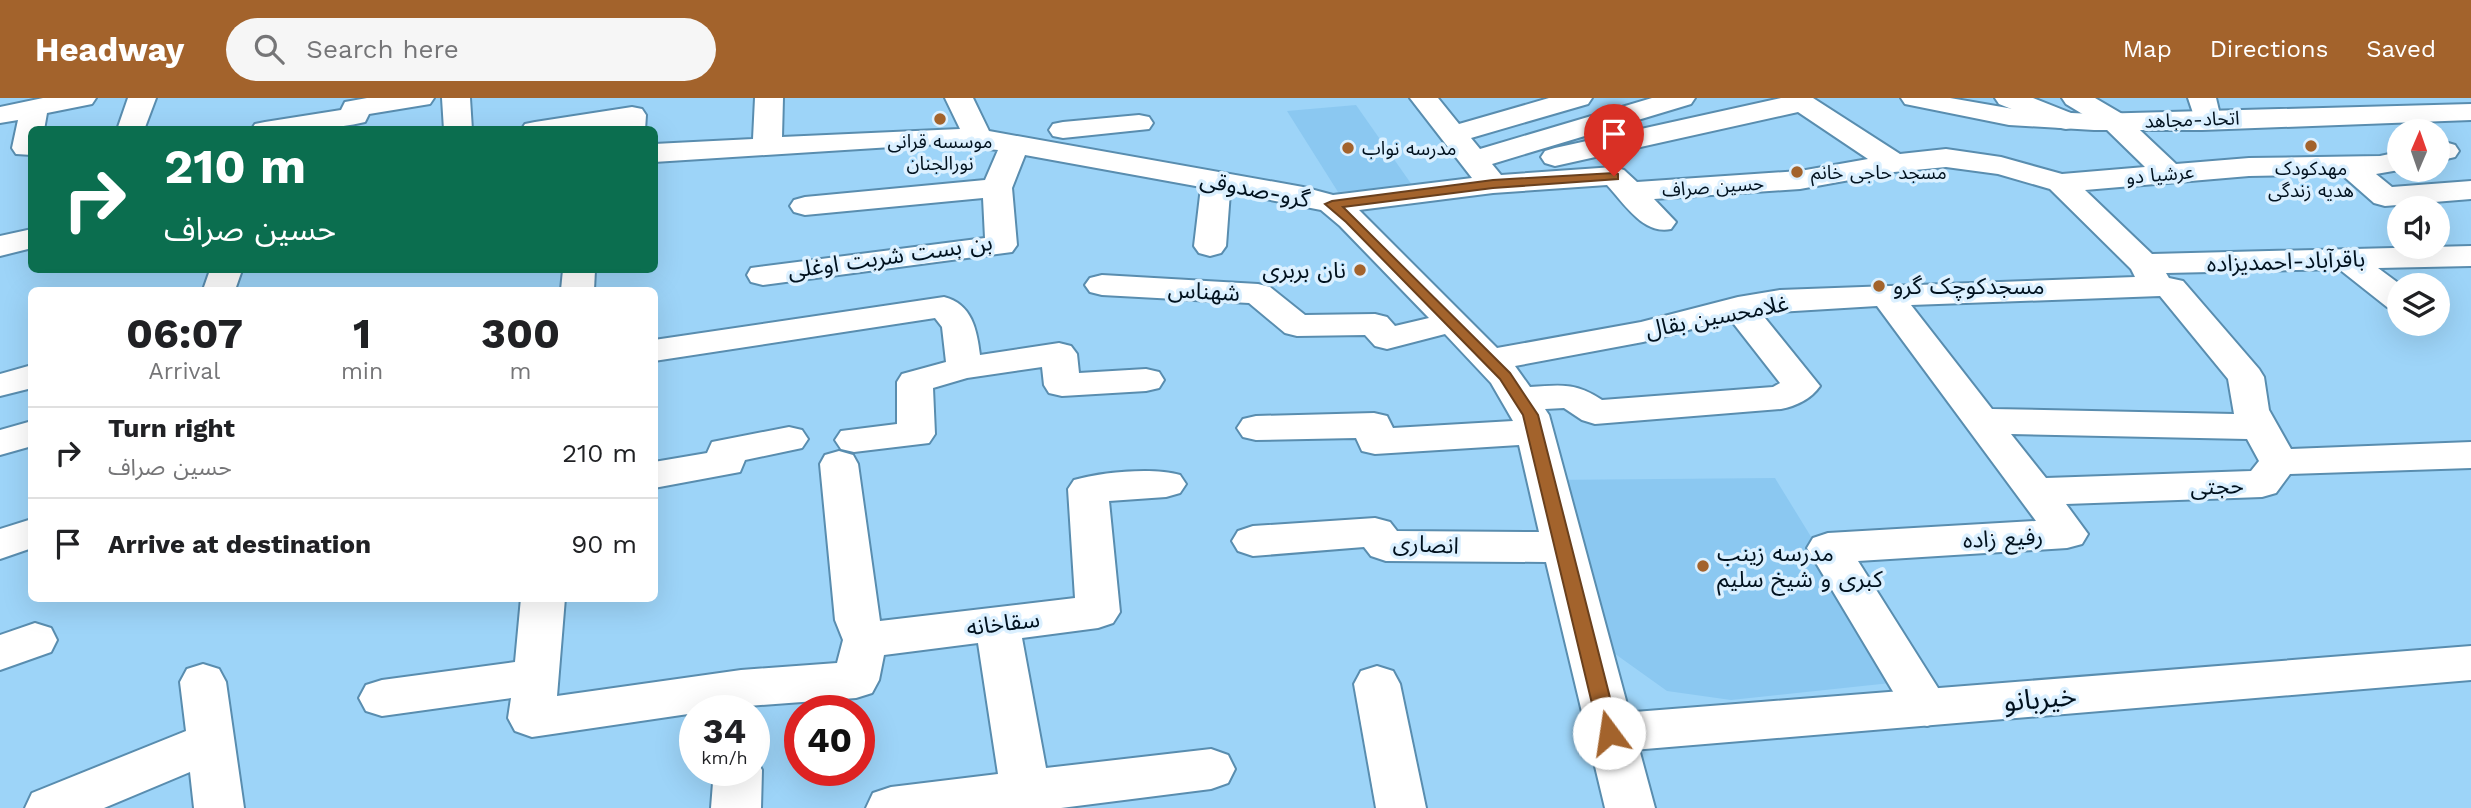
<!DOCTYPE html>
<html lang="en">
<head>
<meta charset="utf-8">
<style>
	:root { --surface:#fff; --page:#f6f6f6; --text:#202124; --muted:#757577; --line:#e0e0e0; --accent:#a3632c }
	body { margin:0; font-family:"Work Sans","Noto Sans Arabic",sans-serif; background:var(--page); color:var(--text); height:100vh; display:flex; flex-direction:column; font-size:26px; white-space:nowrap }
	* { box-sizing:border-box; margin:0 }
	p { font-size:23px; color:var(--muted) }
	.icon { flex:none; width:38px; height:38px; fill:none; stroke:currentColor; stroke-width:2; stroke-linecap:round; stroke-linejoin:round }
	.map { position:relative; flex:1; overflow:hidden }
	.panel { position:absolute; left:28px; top:189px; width:630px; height:315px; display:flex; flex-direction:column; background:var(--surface); border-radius:10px; box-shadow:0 7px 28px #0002 }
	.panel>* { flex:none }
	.hud { position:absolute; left:28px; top:28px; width:630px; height:147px; border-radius:10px; box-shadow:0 7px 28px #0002; background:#0b6e4f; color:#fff; overflow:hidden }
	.needle { width:46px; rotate:2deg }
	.buttons { position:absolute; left:2387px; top:21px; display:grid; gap:14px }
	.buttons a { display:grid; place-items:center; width:63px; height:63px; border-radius:50%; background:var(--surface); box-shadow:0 7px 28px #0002; font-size:35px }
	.speed { position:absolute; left:679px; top:597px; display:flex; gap:14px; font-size:35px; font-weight:700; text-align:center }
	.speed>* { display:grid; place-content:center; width:91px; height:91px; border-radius:50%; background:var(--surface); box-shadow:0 7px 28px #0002; line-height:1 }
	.speed small { font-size:18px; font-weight:400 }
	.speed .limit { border:10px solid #d22; background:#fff; color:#111 }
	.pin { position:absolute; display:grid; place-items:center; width:60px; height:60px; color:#fff; margin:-72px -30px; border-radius:50% 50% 50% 0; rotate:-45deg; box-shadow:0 0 7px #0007 }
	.pin .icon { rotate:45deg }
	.me { position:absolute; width:77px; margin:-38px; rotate:346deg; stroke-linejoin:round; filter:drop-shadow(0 0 5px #0008) }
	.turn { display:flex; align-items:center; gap:24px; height:147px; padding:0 21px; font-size:32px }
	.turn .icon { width:91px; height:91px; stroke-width:2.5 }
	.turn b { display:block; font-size:49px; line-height:60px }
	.eta { display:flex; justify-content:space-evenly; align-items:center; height:119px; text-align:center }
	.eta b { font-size:42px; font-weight:700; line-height:49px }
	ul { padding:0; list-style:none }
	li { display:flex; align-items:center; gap:21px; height:91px; padding:0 21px; border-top:2px solid var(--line) }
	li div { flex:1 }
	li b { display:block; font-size:26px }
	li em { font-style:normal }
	header { display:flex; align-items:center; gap:42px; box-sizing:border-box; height:98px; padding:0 35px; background:var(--accent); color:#fff }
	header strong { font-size:33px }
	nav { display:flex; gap:38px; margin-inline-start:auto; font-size:24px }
	.search { width:490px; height:63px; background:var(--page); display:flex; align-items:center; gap:18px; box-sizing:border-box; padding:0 24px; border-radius:38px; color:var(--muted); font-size:26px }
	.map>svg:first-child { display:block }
	.built { fill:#8bc8f1 }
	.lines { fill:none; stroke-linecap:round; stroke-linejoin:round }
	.minor-casing { stroke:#598daf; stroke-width:4 }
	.major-casing { stroke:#598daf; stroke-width:4 }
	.minor { fill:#fff; fill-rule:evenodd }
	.major { fill:#fff; fill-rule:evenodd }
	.route { fill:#a3632c; stroke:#6a401d; stroke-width:2 }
	.poi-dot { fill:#a3632c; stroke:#dbf0ff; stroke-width:2.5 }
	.labels { text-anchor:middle; stroke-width:7; stroke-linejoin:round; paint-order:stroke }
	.far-street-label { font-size:19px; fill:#00111e; stroke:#dbf0ff }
	.far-poi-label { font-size:19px; fill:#00111e; stroke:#dbf0ff }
	.street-label { font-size:23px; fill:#00111e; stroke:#dbf0ff }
	.poi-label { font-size:23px; fill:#00111e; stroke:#dbf0ff; text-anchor:start }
	.near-street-label { font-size:28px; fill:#00111e; stroke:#dbf0ff }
</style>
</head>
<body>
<header>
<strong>Headway</strong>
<div class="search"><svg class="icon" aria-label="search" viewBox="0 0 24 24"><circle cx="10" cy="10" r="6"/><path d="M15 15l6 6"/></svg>Search here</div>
<nav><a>Map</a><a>Directions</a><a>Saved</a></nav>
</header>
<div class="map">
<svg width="2471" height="710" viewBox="0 0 2471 710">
	<rect width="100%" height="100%" fill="#9dd4f8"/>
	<g class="built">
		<path d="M1356 7 1412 87 1338 94 1287 13Z"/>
		<path d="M1775 380 1900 584 1731 602 1667 593 1611 553 1546 382Z"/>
	</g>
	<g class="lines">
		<g class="minor-casing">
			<g id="minor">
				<path d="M43 0H96L92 6 47 15 44 32H32V57L16 56 12 50 18 22 0 25V9Z"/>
				<path d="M128 0H156L144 32H120L118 29Z"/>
				<path d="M367 0H434L430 6 369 16 365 24C327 33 290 32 251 32L255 26 265 24 341 12 345 4Z"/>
				<path d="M442 0H470L472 32H444Z"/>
				<path d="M755 0H783L782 39 960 31 945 0H973L989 33 1303 89 1333 97 1472 80 1410 0H1438L1459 26 1549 0H1592L1588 6 1471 40 1480 51 1652 0H1695L1691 6 1492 66 1501 77 1614 69 1624 72 1637 84 1800 73 1868 61 1798 14 1555 68 1545 65 1541 59 1545 53 1555 50 1781 0H1813L1900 56 1946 51 2001 59 2062 76 2145 69 2104 29 2066 6 2062 0H2095L2124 17 2176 66 2249 60 2380 58 2399 54V72L2376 76 2392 89 2471 83V101L2385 108 2374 105 2341 76 2249 78 2085 92 2152 156 2471 148V168L2378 170 2401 187 2399 212 2387 209 2339 171 2166 175 2169 180 2183 183 2259 271 2264 279 2269 312 2291 351 2471 344V370L2290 376 2276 395 2262 399 2066 406 2088 436 2082 446 2067 450 1858 463 1950 609 1944 622 1927 628 1910 622 1807 450 1813 440 1828 435 2036 423 1877 208 1761 215 1820 288C1811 301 1796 308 1781 311L1595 326 1582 322 1564 310 1545 311 1549 317 1655 710H1605L1546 464 1386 463 1371 458 1364 449 1253 458 1238 453 1232 443 1238 433 1253 428 1375 420 1390 424 1397 433 1539 434 1519 347 1375 356 1362 353 1356 340 1256 342 1243 339 1237 330 1243 321 1256 318 1374 315 1387 318 1393 330 1513 323 1491 285 1445 236 1387 251 1375 248 1365 237 1297 238 1285 235 1249 205 1102 197 1090 194 1085 187 1090 180 1102 177 1258 186 1270 189 1305 217 1375 216 1387 219 1395 228 1429 220 1340 128 1321 112 1230 94 1226 148 1221 155 1210 158 1199 155 1194 148 1201 89 1025 57 1012 90 1017 147 1012 154 763 187 751 184 747 177 751 170 985 140 983 100 805 117 794 114 790 108 794 102 805 99 985 82 998 52 939 46 654 64V46L753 41ZM1946 69 1998 76 2050 91 2131 171 2135 179 1780 192 1738 199 1641 224 1497 250 1359 112 1493 95 1607 87C1624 105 1643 137 1671 131L1676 124 1654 101 1800 91 1894 74ZM2160 198 2228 281 2234 316 1992 311 1911 207ZM1730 221 1780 285 1773 289 1602 302C1575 284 1561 287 1530 289L1515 268 1643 244ZM2011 336 2247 341 2259 363 2251 373 2046 380Z"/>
				<path d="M1995 0H2033L2076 17 2080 23 2076 29 2066 31 2056 29 1999 6Z"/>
				<path d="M2188 0H2216L2221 21 2217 27 2207 29 2197 27Z"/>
				<path d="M632 9 642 11 646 17 645 32H617V28L592 32H521L525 26 535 24Z"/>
				<path d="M1139 17 1149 19 1153 25 1149 31 1063 40 1053 38 1049 32 1053 26 1063 24Z"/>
				<path d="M2445 44 2455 47 2459 53 2455 59 2438 63V45Z"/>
				<path d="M32 131V150L0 158V138Z"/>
				<path d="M210 172H242L235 192H203Z"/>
				<path d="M563 172H595L594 192H561Z"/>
				<path d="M944 199C972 206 977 232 980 257L1059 245 1071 248 1077 256 1079 275 1146 271 1159 274 1164 282 1159 290 1146 293 1062 298 1049 295 1044 287 1042 269 967 280 933 290 935 336 929 345 854 354 841 351 835 342 841 333 897 326V284L902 276 946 264 942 229 935 220 654 263V242Z"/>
				<path d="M32 267V290L0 298V276Z"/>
				<path d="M32 323V348L0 357V332Z"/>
				<path d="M789 329 802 332 808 341 802 350 745 362 740 374 654 390V364L707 355 712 344Z"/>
				<path d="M839 353 853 357 858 366 880 523 1075 500 1068 391 1074 382C1102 374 1153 369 1180 377L1186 386 1180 395 1166 399 1109 403 1120 514 1113 525 1098 530 1022 540 1046 670 1211 651 1228 657 1235 671 1228 685 1211 691 1061 710H866L873 695 891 689 998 676 978 545 884 557 879 582 872 595 856 600 695 612V615L532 639 515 633 508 620 511 600 382 618 366 613 359 600 366 587 382 582 515 564 521 500H565L557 598 741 572 837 565 843 542 835 522 820 366 825 357Z"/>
				<path d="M32 421V450L0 461V431Z"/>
				<path d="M35 525 51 530 57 542 51 554 0 572V537Z"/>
				<path d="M203 566 219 571 226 584 244 710H194L190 674 104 710H25L32 695 186 633 180 584 187 571Z"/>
				<path d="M1377 568 1393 573 1400 586 1426 710H1376L1354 586 1361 573Z"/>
				<path d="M754 657 762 672 761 710H711L714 672H754Z"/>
			</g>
		</g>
		<g class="major-casing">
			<g id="major">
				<path d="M1901 0H1950L2025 13 2094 16 2471 6V22L2202 32H2094L2009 27 1905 6Z"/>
				<path d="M2471 548V582L1609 654 1592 649 1585 635 1592 621 1609 616Z"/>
			</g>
		</g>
		<use href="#minor" class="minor"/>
		<use href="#major" class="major"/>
	</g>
	<path class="route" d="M1614 75 1618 76V81L1493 90 1343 109 1510 275 1538 317 1619 635 1616 641 1609 643 1602 641 1599 635 1523 317 1500 281 1346 124 1325 106 1332 103 1493 82Z"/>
	<g class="poi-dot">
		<circle cx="940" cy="21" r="7"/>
		<circle cx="2311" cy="48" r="7"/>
		<circle cx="1348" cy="50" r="7"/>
		<circle cx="1797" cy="74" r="7"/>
		<circle cx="1360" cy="172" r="7"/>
		<circle cx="1879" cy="188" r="7"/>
		<circle cx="1703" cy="468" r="7"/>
	</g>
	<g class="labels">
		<g class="far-street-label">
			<text transform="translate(2192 21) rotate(-2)" y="7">اتحاد-مجاهد</text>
			<text transform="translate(2160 76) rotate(-5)" y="7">عرشیا دو</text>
			<text transform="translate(1713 88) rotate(-4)" y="7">حسین صراف</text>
		</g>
		<g class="far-poi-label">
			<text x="940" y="50">موسسه قرانی<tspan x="940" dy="22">نورالجنان</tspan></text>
			<text x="1362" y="57" text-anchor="start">مدرسه نواب</text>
			<text x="2311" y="77">مهدکودک<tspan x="2311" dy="22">هدیه زندگی</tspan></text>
			<text x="1811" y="81" text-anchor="start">مسجد حاجی خانم</text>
		</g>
		<g class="street-label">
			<text transform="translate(1255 91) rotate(11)" y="8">گرو-صدوقی</text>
			<text transform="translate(890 158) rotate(-8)" y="8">بن بست شربت اوغلی</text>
			<text transform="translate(2286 163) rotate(-2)" y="8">باقرآباد-احمدیزاده</text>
			<text transform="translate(1204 193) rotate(3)" y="8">شهناس</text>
			<text transform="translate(1717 218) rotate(-11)" y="8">غلامحسین بقال</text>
			<text transform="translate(2217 388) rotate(-2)" y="8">حجتی</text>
			<text transform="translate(2003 440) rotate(-3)" y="8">رفیع زاده</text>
			<text transform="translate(1426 446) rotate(3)" y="8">انصاری</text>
			<text transform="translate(1003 525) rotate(-7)" y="8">سقاخانه</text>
		</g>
		<g class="poi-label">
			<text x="1346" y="180" text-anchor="end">نان بربری</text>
			<text x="1893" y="196">مسجدکوچک گرو</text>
			<text x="1717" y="463">مدرسه زینب<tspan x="1717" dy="26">کبری و شیخ سلیم</tspan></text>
		</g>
		<g class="near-street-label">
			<text transform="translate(2040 600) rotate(-5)" y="10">خیربانو</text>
		</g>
	</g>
</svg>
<div class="buttons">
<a><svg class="needle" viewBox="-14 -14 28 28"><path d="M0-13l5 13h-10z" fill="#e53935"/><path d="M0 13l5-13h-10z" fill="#757577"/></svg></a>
<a><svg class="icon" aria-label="sound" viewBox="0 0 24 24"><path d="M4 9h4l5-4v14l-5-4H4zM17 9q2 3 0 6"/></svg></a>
<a><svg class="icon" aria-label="layers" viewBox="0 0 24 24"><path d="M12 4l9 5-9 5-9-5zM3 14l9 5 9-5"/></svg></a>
</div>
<div class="speed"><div>34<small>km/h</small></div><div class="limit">40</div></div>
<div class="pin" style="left:1614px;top:78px;background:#d93025"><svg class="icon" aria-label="arrive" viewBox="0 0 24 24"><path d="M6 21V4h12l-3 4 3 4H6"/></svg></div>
<svg class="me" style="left:1609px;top:635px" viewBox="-20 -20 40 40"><circle r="19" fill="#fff"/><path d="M0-13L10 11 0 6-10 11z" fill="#a3632c"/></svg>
<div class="hud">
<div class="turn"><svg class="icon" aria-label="right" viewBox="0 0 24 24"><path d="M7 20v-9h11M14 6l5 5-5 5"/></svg><div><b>210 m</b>حسین صراف</div></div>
</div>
<section class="panel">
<div class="eta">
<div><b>06:07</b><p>Arrival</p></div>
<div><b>1</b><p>min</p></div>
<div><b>300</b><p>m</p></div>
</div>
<ul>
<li><svg class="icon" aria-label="right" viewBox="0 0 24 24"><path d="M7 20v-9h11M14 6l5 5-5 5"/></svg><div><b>Turn right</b><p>حسین صراف</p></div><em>210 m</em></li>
<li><svg class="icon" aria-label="arrive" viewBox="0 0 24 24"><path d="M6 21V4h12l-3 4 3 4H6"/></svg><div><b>Arrive at destination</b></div><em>90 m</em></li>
</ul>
</section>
</div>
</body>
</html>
